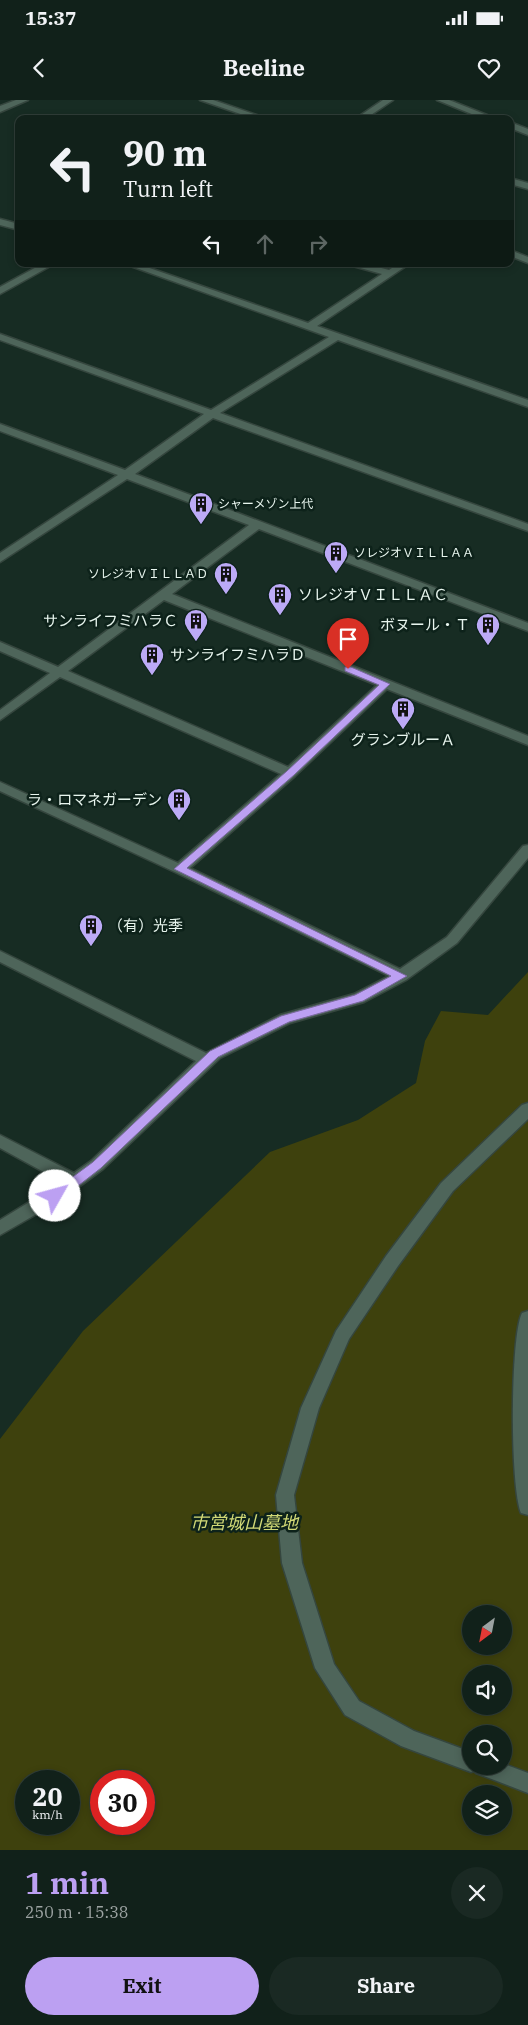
<!DOCTYPE html>
<html lang="en">
<head>
<meta charset="utf-8">
<style>
	:root { --surface:#11211a; --page:#1a2923; --text:#f1f3f6; --muted:#9ca3a2; --line:#303e39; --accent:#bca0f2 }
	body { margin:0; font-family:"IBM Plex Serif","Noto Sans JP",serif; background:var(--page); color:var(--text); height:100vh; display:flex; flex-direction:column; font-size:19px; white-space:nowrap }
	* { box-sizing:border-box; margin:0 }
	p { font-size:16px; color:var(--muted) }
	.icon { flex:none; width:28px; height:28px; fill:none; stroke:currentColor; stroke-width:2; stroke-linecap:round; stroke-linejoin:round }
	.map { position:relative; height:1750px; overflow:hidden }
	.drawer { display:flex; flex-direction:column; background:var(--surface); flex:1 }
	.drawer>* { flex:none }
	.hud { position:absolute; left:15px; top:15px; width:499px; height:152px; border-radius:10px; box-shadow:0 2px 8px #0003,0 0 0 1px var(--line); background:#11211a; color:var(--text); overflow:hidden }
	.needle { width:32px; rotate:212deg }
	.controls { position:absolute; left:462px; top:1505px; display:grid; gap:10px }
	.controls a { display:grid; place-items:center; width:50px; height:50px; border-radius:50%; background:var(--surface); box-shadow:0 2px 8px #0003,0 0 0 1px var(--line); font-size:25px }
	.speed { position:absolute; left:15px; top:1670px; display:flex; gap:10px; font-size:25px; font-weight:700; text-align:center }
	.speed>* { display:grid; place-content:center; width:65px; height:65px; border-radius:50%; background:var(--surface); box-shadow:0 2px 8px #0003,0 0 0 1px var(--line); line-height:1 }
	.speed small { font-size:12px; font-weight:400 }
	.speed .limit { border:8px solid #d22; background:#fff; color:#111 }
	.pin { position:absolute; display:grid; place-items:center; width:42px; height:42px; color:#fff; margin:-51px -21px; border-radius:50% 50% 50% 0; rotate:-45deg; box-shadow:0 0 5px #0007 }
	.pin .icon { rotate:45deg }
	.me { position:absolute; width:55px; margin:-28px; rotate:52deg; stroke-linejoin:round; filter:drop-shadow(0 0 4px #0008) }
	.turn { display:flex; align-items:center; gap:18px; height:105px; padding:0 25px; font-size:22px }
	.turn .icon { width:65px; height:65px; stroke-width:2.5 }
	.turn b { display:block; font-size:35px; line-height:42px }
	.lanes { display:flex; align-items:center; height:48px; padding:0 25px; background:#0003; justify-content:center; gap:25px; direction:ltr }
	.lanes .off { opacity:.35 }
	.round { display:grid; place-items:center; flex:none; width:52px; height:52px; border-radius:26px; background:var(--page) }
	.summary { display:flex; align-items:center; justify-content:space-between; height:85px; padding:0 25px }
	h1 { font-size:30px; font-weight:800; line-height:38px; color:var(--accent) }
	.action { display:flex; gap:10px; margin-top:auto; padding:10px 25px }
	.action a { flex:1; height:58px; border-radius:30px; background:var(--accent); color:#111; font-size:20px; font-weight:800; line-height:58px; text-align:center }
	.action a+a { background:var(--page); color:var(--text) }
	.status { display:flex; justify-content:space-between; align-items:center; height:35px; padding:0 25px; background:var(--surface); direction:ltr }
	.status svg { height:14px; fill:currentColor }
	header { display:flex; justify-content:space-between; align-items:center; height:65px; padding:0 25px; background:var(--surface); font-size:22px; font-weight:800 }
	.map>svg:first-child { display:block }
	.green { fill:#3e410d; fill-rule:evenodd }
	.lines { fill:none; stroke-linecap:round; stroke-linejoin:round }
	.minor-casing { stroke:#35463e; stroke-width:3 }
	.minor { fill:#4e655a; fill-rule:evenodd }
	.route { fill:#bca0f2; stroke:#7a689d }
	.labels { text-anchor:middle; stroke-width:5; stroke-linejoin:round; paint-order:stroke }
	.far-poi-label { font-size:12px; fill:#e8f5ee; stroke:#0d221a; text-anchor:start }
	.poi-label { font-size:15px; fill:#e8f5ee; stroke:#0d221a; text-anchor:start }
	.near-park-label { font-size:18px; font-style:italic; fill:#d1d976; stroke:#0d221a }
</style>
</head>
<body>
<div class="status"><b>15:37</b><svg viewBox="0 0 49 12"><path d="M0 12V9h3v3zM5 12V6h3v6zM10 12V3h3v9zM15 12V0h3v12zM26 1h20v11H26zM47 4h2v5h-2z"/></svg></div>
<header><svg class="icon" aria-label="back" viewBox="0 0 24 24"><path d="M15 5l-7 7 7 7"/></svg>Beeline<svg class="icon" aria-label="heart" viewBox="0 0 24 24"><path d="M12 20l-8-8c-3-5 5-10 8-4 3-6 11-1 8 4z"/></svg></header>
<div class="map">
<svg width="528" height="1750" viewBox="0 0 528 1750">
	<rect width="100%" height="100%" fill="#172c23"/>
	<path class="green" d="M528 872V1750H0V1339L83 1231 270 1052 358 1020 416 983 425 941 441 911 488 915ZM471 1514H504V1546H471ZM471 1574H504V1606H471ZM471 1634H504V1666H471ZM26 1681H69V1724H26ZM101 1681H144V1724H101ZM471 1694H504V1726H471Z"/>
	<g class="lines">
		<g class="minor-casing">
			<g id="minor">
				<path d="M16 0H28L0 12V6Z"/>
				<path d="M200 0H213L268 19H255Z"/>
				<path d="M383 0H393L365 19H355Z"/>
				<path d="M437 0H449L497 19H484Z"/>
				<path d="M510 22 528 29V35L510 28Z"/>
				<path d="M510 78 528 83V89L510 84Z"/>
				<path d="M0 119 19 124V130L0 125Z"/>
				<path d="M510 150 528 157V163L510 156Z"/>
				<path d="M42 164H54L0 194V187Z"/>
				<path d="M125 164H138L308 223 382 174 353 166 351 164H366L389 170 398 164H409L317 226 528 300V307L338 240 220 313 528 424V431L213 318 135 374 528 523V531L259 429 172 494 528 636V645L387 589 295 676 190 768 400 869 447 837 523 746 528 745V758L457 843 406 880 364 902 290 923 220 958 103 1069 61 1100 0 1135V1120L62 1082 0 1048V1035L74 1073 91 1061 196 961 0 862V851L206 953 280 915 354 894 389 876 175 772 0 691V682L178 763 281 674 60 577 0 620V610L50 573 0 551V542L58 567 249 425 127 379 0 462V453L118 375 0 331V324L125 370 204 314 0 240V234L211 310 329 237ZM164 500 377 585 288 667 68 571Z"/>
				<path d="M528 1003V1019L453 1091 398 1166 349 1239 319 1308 294 1395 302 1463 334 1564 359 1601 414 1631 471 1652V1666H504V1664L528 1673V1693L476 1673 474 1671 471 1672 401 1646 345 1615 315 1568 282 1463 276 1395 301 1308 336 1231 386 1156 441 1083 522 1005Z"/>
				<path d="M528 1211V1415L521 1413C510 1389 510 1236 522 1213Z"/>
			</g>
		</g>
		<use href="#minor" class="minor"/>
	</g>
	<path class="route" d="M345 567H351L390 584 294 675 187 768 407 876 363 901 289 922 218 957 101 1068 60 1100H51L49 1096 51 1093 93 1062 210 951 281 916 355 895 391 876 174 769 287 671 379 585 345 571Z"/>
	<defs>
		<g id="building-pin" transform="scale(1.25)"><path d="M0 17L-7.5 6A9.5 9.5 0 1 1 7.5 6Z" fill="#bcaaf6" stroke="#0d221a"/><path d="M-4-6H4V6H1V3H-1V6H-4ZM-2.5-4.3h1.7v1.8h-1.7ZM.8-4.3h1.7v1.8H.8ZM-2.5-1h1.7V.8h-1.7ZM.8-1h1.7V.8H.8Z" fill="#111"/></g>
	</defs>
	<g fill-rule="evenodd">
		<use href="#building-pin" x="201" y="404"/>
		<use href="#building-pin" x="336" y="453"/>
		<use href="#building-pin" x="226" y="474"/>
		<use href="#building-pin" x="280" y="495"/>
		<use href="#building-pin" x="196" y="521"/>
		<use href="#building-pin" x="488" y="525"/>
		<use href="#building-pin" x="152" y="555"/>
		<use href="#building-pin" x="403" y="609"/>
		<use href="#building-pin" x="179" y="700"/>
		<use href="#building-pin" x="91" y="826"/>
	</g>
	<g class="labels">
		<g class="far-poi-label">
			<text x="218" y="408">シャーメゾン上代</text>
			<text x="354" y="457">ソレジオＶＩＬＬＡＡ</text>
			<text x="208" y="478" text-anchor="end">ソレジオＶＩＬＬＡＤ</text>
		</g>
		<g class="poi-label">
			<text x="298" y="500">ソレジオＶＩＬＬＡＣ</text>
			<text x="178" y="526" text-anchor="end">サンライフミハラＣ</text>
			<text x="470" y="530" text-anchor="end">ボヌール・Ｔ</text>
			<text x="170" y="560">サンライフミハラＤ</text>
			<text x="403" y="645" text-anchor="middle">グランブルーＡ</text>
			<text x="162" y="705" text-anchor="end">ラ・ロマネガーデン</text>
			<text x="108" y="831">（有）光季</text>
		</g>
		<g class="near-park-label">
			<text x="244" y="1429">市営城山墓地</text>
		</g>
	</g>
</svg>
<div class="controls">
<a><svg class="needle" viewBox="-14 -14 28 28"><path d="M0-13l5 13h-10z" fill="#e53935"/><path d="M0 13l5-13h-10z" fill="#9ca3a2"/></svg></a>
<a><svg class="icon" aria-label="sound" viewBox="0 0 24 24"><path d="M4 9h4l5-4v14l-5-4H4zM17 9q2 3 0 6"/></svg></a>
<a><svg class="icon" aria-label="search" viewBox="0 0 24 24"><circle cx="10" cy="10" r="6"/><path d="M15 15l6 6"/></svg></a>
<a><svg class="icon" aria-label="layers" viewBox="0 0 24 24"><path d="M12 4l9 5-9 5-9-5zM3 14l9 5 9-5"/></svg></a>
</div>
<div class="speed"><div>20<small>km/h</small></div><div class="limit">30</div></div>
<div class="pin" style="left:348px;top:569px;background:#d93025"><svg class="icon" aria-label="arrive" viewBox="0 0 24 24"><path d="M6 21V4h12l-3 4 3 4H6"/></svg></div>
<svg class="me" style="left:55px;top:1096px" viewBox="-20 -20 40 40"><circle r="19" fill="#fff"/><path d="M0-13L10 11 0 6-10 11z" fill="#bca0f2"/></svg>
<div class="hud">
<div class="turn"><svg class="icon" aria-label="left" viewBox="0 0 24 24"><path d="M17 20v-9H6M10 6l-5 5 5 5"/></svg><div><b>90 m</b>Turn left</div></div>
<div class="lanes"><svg class="icon" aria-label="left" viewBox="0 0 24 24"><path d="M17 20v-9H6M10 6l-5 5 5 5"/></svg><svg class="icon off" aria-label="ahead" viewBox="0 0 24 24"><path d="M12 20V5M6 11l6-6 6 6"/></svg><svg class="icon off" aria-label="right" viewBox="0 0 24 24"><path d="M7 20v-9h11M14 6l5 5-5 5"/></svg></div>
</div>
</div>
<section class="drawer">
<div class="summary"><div><h1>1 min</h1><p>250 m · 15:38</p></div><a class="round"><svg class="icon" aria-label="close" viewBox="0 0 24 24"><path d="M6 6l12 12M18 6L6 18"/></svg></a></div>
<div class="action"><a>Exit</a><a>Share</a></div>
</section>
</body>
</html>
